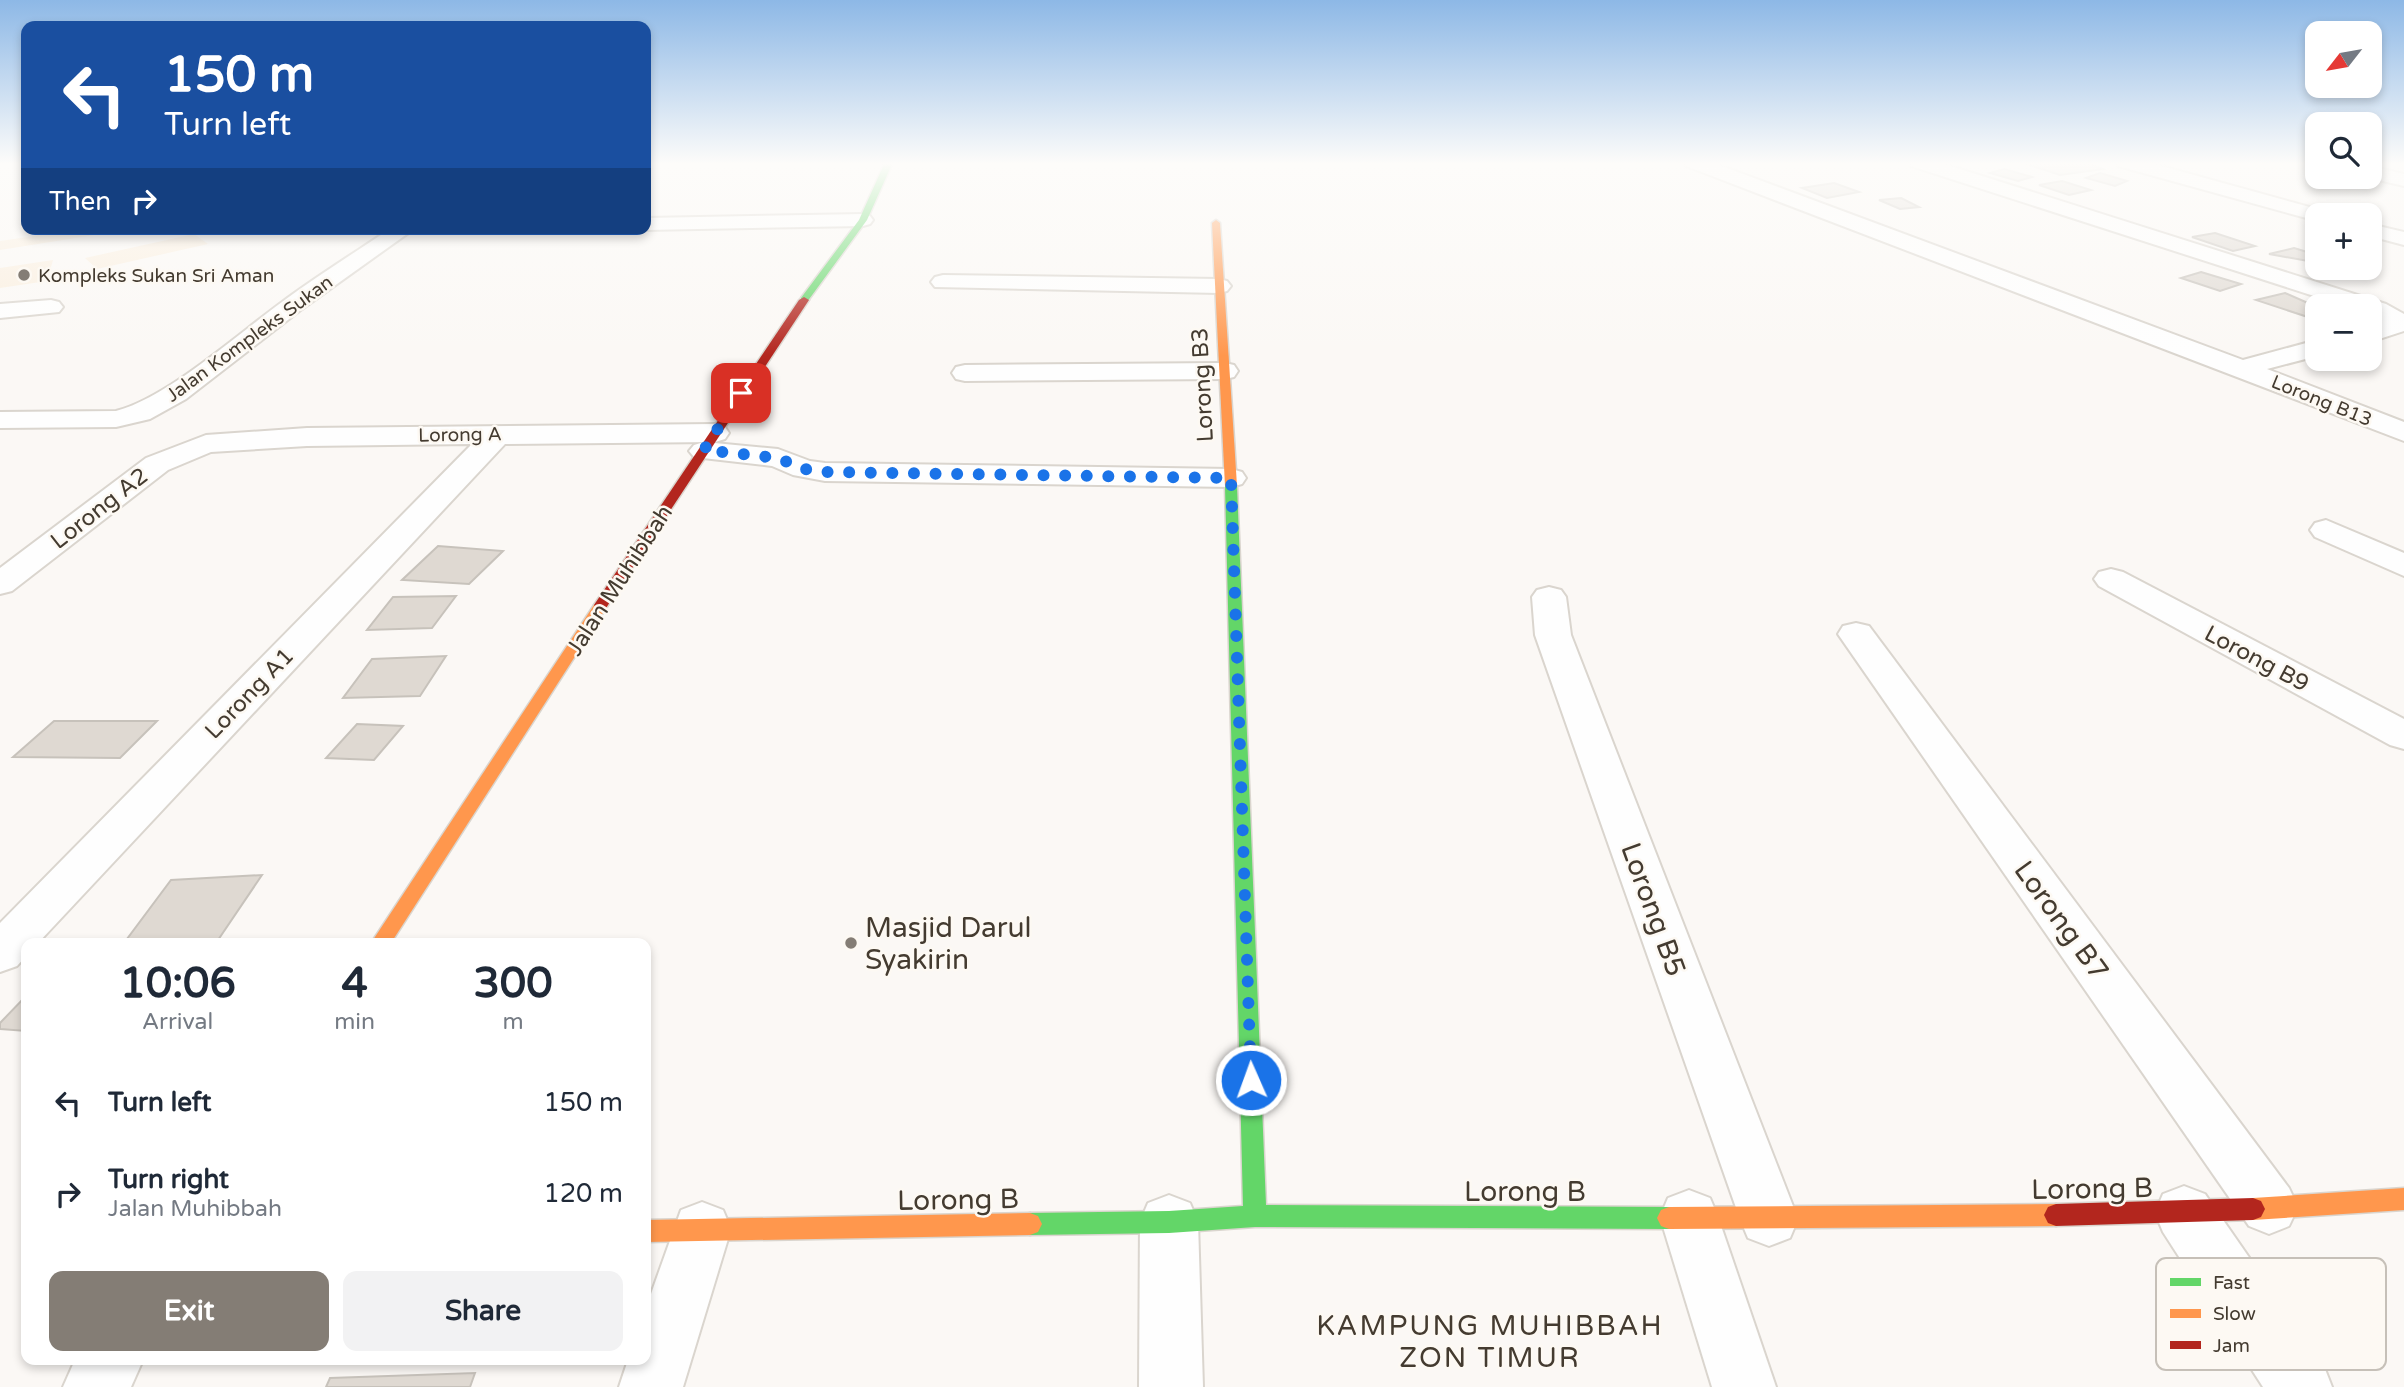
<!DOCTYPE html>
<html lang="en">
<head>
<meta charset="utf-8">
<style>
	:root { --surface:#fff; --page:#f2f2f3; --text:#1f2937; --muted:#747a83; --accent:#847d75 }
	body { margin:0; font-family:"Varela Round",sans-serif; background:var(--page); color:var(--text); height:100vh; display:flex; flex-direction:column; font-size:26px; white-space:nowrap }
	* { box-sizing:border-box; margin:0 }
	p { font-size:23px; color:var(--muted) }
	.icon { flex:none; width:38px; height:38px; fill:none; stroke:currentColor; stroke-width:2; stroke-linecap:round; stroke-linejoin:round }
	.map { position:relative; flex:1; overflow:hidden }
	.side { position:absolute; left:21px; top:938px; width:630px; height:427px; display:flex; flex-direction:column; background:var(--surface); border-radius:14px; box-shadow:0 4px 10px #0003 }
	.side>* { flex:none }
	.hud { position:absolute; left:21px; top:21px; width:630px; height:214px; border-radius:14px; box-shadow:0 4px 10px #0003; background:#1a4fa0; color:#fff; overflow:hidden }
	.needle { width:46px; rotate:239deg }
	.fabs { position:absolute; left:2305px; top:21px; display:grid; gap:14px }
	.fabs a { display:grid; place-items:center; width:77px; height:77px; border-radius:14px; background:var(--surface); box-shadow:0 4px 10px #0003; font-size:35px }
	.pin { position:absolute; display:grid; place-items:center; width:60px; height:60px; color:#fff; margin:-30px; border-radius:14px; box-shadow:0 4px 10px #0006 }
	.me { position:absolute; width:77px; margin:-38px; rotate:358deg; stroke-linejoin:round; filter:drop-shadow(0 0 5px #0008) }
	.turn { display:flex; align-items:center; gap:24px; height:147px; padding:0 28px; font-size:32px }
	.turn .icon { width:91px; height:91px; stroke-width:2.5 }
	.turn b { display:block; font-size:49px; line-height:60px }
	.then { display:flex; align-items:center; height:66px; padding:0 28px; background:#0003; gap:14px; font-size:26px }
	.eta { display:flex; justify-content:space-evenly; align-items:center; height:119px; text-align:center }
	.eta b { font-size:42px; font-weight:700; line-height:49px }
	.action { display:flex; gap:14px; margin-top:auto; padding:14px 28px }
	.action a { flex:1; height:80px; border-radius:14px; background:var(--accent); color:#fff; font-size:28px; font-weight:700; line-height:80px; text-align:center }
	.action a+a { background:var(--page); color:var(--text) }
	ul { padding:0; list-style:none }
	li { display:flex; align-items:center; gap:21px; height:91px; padding:0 28px }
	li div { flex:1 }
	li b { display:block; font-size:26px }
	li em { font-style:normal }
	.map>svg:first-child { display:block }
	.green { fill:#faeede }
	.building { fill:#dfd9d2; stroke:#c7c2bb; stroke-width:2 }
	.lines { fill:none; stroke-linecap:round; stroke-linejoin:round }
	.street-casing { stroke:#dad5ce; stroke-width:4 }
	.fast-casing { stroke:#dad5ce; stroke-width:3 }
	.slow-casing { stroke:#dad5ce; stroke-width:3 }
	.jam-casing { stroke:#dad5ce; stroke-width:3 }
	.street { fill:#fefefe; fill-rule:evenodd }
	.fast { fill:#63d668; fill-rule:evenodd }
	.slow { fill:#ff974d; fill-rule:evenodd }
	.jam { fill:#b3261e; fill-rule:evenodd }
	.route { stroke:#1a73e8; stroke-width:12; stroke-dasharray:0 21.6 }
	.poi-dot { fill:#847d75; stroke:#fdf9f3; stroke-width:2.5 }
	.labels { text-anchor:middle; stroke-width:5; stroke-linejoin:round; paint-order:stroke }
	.far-poi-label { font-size:19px; fill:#443b30; stroke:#fdf9f3; text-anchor:start }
	.far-street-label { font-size:19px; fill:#443b30; stroke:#fdf9f3 }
	.street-label { font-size:23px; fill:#443b30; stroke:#fdf9f3 }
	.near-street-label { font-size:28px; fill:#443b30; stroke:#fdf9f3 }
	.near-poi-label { font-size:28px; fill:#443b30; stroke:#fdf9f3; text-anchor:start }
	.near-neighbourhood-label { font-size:28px; letter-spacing:2px; fill:#443b30; stroke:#fdf9f3 }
	.key { fill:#fdf9f3; stroke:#c6c0b8; stroke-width:2 }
	.key-label { font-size:19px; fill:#443b30 }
</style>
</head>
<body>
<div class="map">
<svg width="2404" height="1387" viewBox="0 0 2404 1387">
	<rect width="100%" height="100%" fill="#fbf8f5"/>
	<g class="green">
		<path d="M83 229H132L0 250V241Z"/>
		<path d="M194 234 208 244 97 269 85 258Z"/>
		<path d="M53 260 47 281 0 288V268Z"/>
	</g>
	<g class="building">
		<path d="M2085 162 2103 169 2060 175 2024 163Z"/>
		<path d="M2004 169 2032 177 2018 181 1990 173Z"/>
		<path d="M2100 173 2127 181 2115 186 2086 178Z"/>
		<path d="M2062 181 2091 190 2069 195 2039 185Z"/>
		<path d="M1834 183 1859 192 1827 198 1802 188Z"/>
		<path d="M1901 198 1919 207 1900 209 1879 200Z"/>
		<path d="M2215 233 2255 246 2233 251 2192 237Z"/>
		<path d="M2294 248 2317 255V258L2308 261 2269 254Z"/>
		<path d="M2201 272 2241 284 2220 291 2181 278Z"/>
		<path d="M2285 293 2317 307V320L2256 300Z"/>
		<path d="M438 546 503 551 469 584 402 580Z"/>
		<path d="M456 596 432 628 367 630 393 597Z"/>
		<path d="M446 656 420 696 343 698 372 659Z"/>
		<path d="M54 721H157L120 758 13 757Z"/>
		<path d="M357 724 403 726 374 760 326 758Z"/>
		<path d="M262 875 216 943H124L171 880Z"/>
		<path d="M26 996V1031L0 1029V1023Z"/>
		<path d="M475 1373 470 1387H326L330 1378Z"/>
	</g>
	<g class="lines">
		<g class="street-casing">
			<g id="street">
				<path d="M1684 162H1711L2243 360 2317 340V356L2267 369 2404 422V441L1686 166Z"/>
				<path d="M1909 162H1938L2386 304 2404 314V331L2370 342V327L2382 322 2370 314V306H2345L1911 166Z"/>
				<path d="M2116 162H2147L2324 211 2327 215H2317V221L2310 219 2118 166Z"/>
				<path d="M2370 166 2404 174V186L2366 177H2370Z"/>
				<path d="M863 214 870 216 873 220 870 224 863 226 646 230 642 229H646V218Z"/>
				<path d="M2370 224 2404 232V245L2370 236Z"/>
				<path d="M390 229H414L302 309 186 399 150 419 116 427 0 428V412L116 411C167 398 238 334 282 302 317 276 354 253 390 229Z"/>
				<path d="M943 275 1219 279 1227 281 1231 286 1227 291 1219 293 935 287 931 282 935 277Z"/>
				<path d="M51 300 59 302 63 307 59 312 0 318V304Z"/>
				<path d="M1225 363 1234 365 1238 371 1234 377 1225 379 965 381 956 379 952 373 956 367 965 365Z"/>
				<path d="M715 424 725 427 729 433 725 439 715 442 505 444 38 943H26V956L17 966 0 972V923L472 444 307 446 211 452 168 470 12 591 0 594V568L146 458 206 435 307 428Z"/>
				<path d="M704 442 778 449 810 461 825 463 1231 469 1242 472 1246 478 1242 484 1231 487 825 481 793 475 772 466 694 457 689 451 694 445Z"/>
				<path d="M2326 520 2404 553V576L2315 537 2310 530 2315 523Z"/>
				<path d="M2111 569 2123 572 2404 719V749L2390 745 2099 586 2094 579 2099 572Z"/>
				<path d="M1549 587 1561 590 1566 597 1571 635 1798 1219 1790 1238 1769 1246 1748 1238 1740 1219 1535 635 1532 597 1537 590Z"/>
				<path d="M1856 623 1869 626 2289 1188 2298 1207 2289 1226 2269 1234 2249 1226 1838 634 1843 626Z"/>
				<path d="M2184 1186 2205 1194 2323 1364 2332 1387H2263L2163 1232 2155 1213 2163 1194Z"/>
				<path d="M1689 1190 1710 1198 1718 1217 1776 1387H1712L1660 1217 1668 1198Z"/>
				<path d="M1169 1195 1190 1203 1198 1222 1203 1387H1139L1140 1222 1148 1203Z"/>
				<path d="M702 1202 723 1210 731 1229 683 1387H619L628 1360H646V1308L681 1210Z"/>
				<path d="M75 1360H143L131 1387H63Z"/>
			</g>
		</g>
		<g class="fast-casing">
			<g id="fast">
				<path d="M885 162H893L867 220 807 302H801V298L859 220Z"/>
				<path d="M1231 482 1237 486 1266 1205 1669 1207 1677 1210 1681 1218 1677 1226 1669 1229 1255 1227 1169 1233 1030 1235 1022 1232 1018 1224 1022 1216 1030 1213 1169 1211 1243 1206 1225 486Z"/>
			</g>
		</g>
		<g class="slow-casing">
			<g id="slow">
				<path d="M1216 220 1220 223 1237 486 1231 490 1225 486 1212 223Z"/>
				<path d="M601 601 608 605 391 943H371L594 605Z"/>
				<path d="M2404 1188V1210L2253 1220 2245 1217 2241 1209 2245 1201 2253 1198Z"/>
				<path d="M2056 1204 2064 1207 2068 1215 2064 1223 2056 1226 1669 1229 1661 1226 1657 1218 1661 1210 1669 1207Z"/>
				<path d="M1030 1213 1038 1216 1042 1224 1038 1232 1030 1235 646 1242V1220Z"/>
			</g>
		</g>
		<g class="jam-casing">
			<g id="jam">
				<path d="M804 297 809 300 608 605 606 608H596L594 605 799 300Z"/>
				<path d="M2253 1198 2261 1201 2265 1209 2261 1217 2253 1220 2056 1226 2048 1223 2044 1215 2048 1207 2056 1204Z"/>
			</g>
		</g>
		<use href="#street" class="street"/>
		<use href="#fast" class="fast"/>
		<use href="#slow" class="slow"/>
		<use href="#jam" class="jam"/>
	</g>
	<linearGradient id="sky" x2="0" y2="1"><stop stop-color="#8db8e6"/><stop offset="0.46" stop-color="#fdfcfa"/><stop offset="1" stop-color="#fdfcfa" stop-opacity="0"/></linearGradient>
	<rect width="2404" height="356" fill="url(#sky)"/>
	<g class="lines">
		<path class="route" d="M741 393 704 450 778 458 804 469 825 472 1231 478 1251 1080"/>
	</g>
	<g class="poi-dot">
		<circle cx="24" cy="275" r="7"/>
		<circle cx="851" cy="943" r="7"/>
	</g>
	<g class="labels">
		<g class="far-poi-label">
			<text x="38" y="282">Kompleks Sukan Sri Aman</text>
		</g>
		<g class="far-street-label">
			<text transform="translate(249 338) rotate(-36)" y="7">Jalan Kompleks Sukan</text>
			<text transform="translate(2322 400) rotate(22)" y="7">Lorong B13</text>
			<text transform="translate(460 434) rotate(-1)" y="7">Lorong A</text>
		</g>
		<g class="street-label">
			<text transform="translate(1202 385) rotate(-93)" y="8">Lorong B3</text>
			<text transform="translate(99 508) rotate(-38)" y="8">Lorong A2</text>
			<text transform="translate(619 580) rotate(-57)" y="8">Jalan Muhibbah</text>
			<text transform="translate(2257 658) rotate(28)" y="8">Lorong B9</text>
			<text transform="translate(249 693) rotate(-46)" y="8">Lorong A1</text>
		</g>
		<g class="near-street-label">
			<text transform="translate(1654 909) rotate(70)" y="10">Lorong B5</text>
			<text transform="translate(2062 920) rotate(54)" y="10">Lorong B7</text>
			<text transform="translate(2092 1188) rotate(-1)" y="10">Lorong B</text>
			<text x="1525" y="1201">Lorong B</text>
			<text transform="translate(958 1199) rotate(-1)" y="10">Lorong B</text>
		</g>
		<g class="near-poi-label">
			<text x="865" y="937">Masjid Darul<tspan x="865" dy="32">Syakirin</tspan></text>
		</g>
		<g class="near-neighbourhood-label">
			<text x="1490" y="1335">KAMPUNG MUHIBBAH<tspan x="1490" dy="32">ZON TIMUR</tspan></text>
		</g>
	</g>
	<rect x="2156" y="1258" width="230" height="112" rx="10" class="key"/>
	<rect x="2170" y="1278" width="31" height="8" fill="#63d668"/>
	<rect x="2170" y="1309" width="31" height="9" fill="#ff974d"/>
	<rect x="2170" y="1341" width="31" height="8" fill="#b3261e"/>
	<g class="key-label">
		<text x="2213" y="1289">Fast</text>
		<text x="2213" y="1320">Slow</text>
		<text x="2213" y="1352">Jam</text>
	</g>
</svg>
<div class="fabs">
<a><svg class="needle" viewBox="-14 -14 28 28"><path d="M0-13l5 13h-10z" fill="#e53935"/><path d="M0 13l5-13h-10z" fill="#747a83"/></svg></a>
<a><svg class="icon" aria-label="search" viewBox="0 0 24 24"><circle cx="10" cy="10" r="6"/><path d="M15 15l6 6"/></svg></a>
<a>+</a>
<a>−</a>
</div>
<div class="pin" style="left:741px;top:393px;background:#d93025"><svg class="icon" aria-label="arrive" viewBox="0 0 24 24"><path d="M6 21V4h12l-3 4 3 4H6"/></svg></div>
<svg class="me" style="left:1251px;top:1080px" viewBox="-20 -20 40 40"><circle r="17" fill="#1a73e8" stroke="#fff" stroke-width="3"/><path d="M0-11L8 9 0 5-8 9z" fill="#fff"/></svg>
<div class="hud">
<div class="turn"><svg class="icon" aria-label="left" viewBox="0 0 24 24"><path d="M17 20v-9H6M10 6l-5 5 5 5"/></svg><div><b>150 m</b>Turn left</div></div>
<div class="then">Then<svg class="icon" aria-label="right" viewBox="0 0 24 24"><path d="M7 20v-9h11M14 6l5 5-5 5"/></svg></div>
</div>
<section class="side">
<div class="eta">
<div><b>10:06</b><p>Arrival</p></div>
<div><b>4</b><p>min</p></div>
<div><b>300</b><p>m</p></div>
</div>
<ul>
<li><svg class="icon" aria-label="left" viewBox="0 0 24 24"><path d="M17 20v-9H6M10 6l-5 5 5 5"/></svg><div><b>Turn left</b></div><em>150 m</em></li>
<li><svg class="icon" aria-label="right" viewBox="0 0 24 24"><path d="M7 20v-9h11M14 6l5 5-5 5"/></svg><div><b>Turn right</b><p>Jalan Muhibbah</p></div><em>120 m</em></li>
</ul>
<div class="action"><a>Exit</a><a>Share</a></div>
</section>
</div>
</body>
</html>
